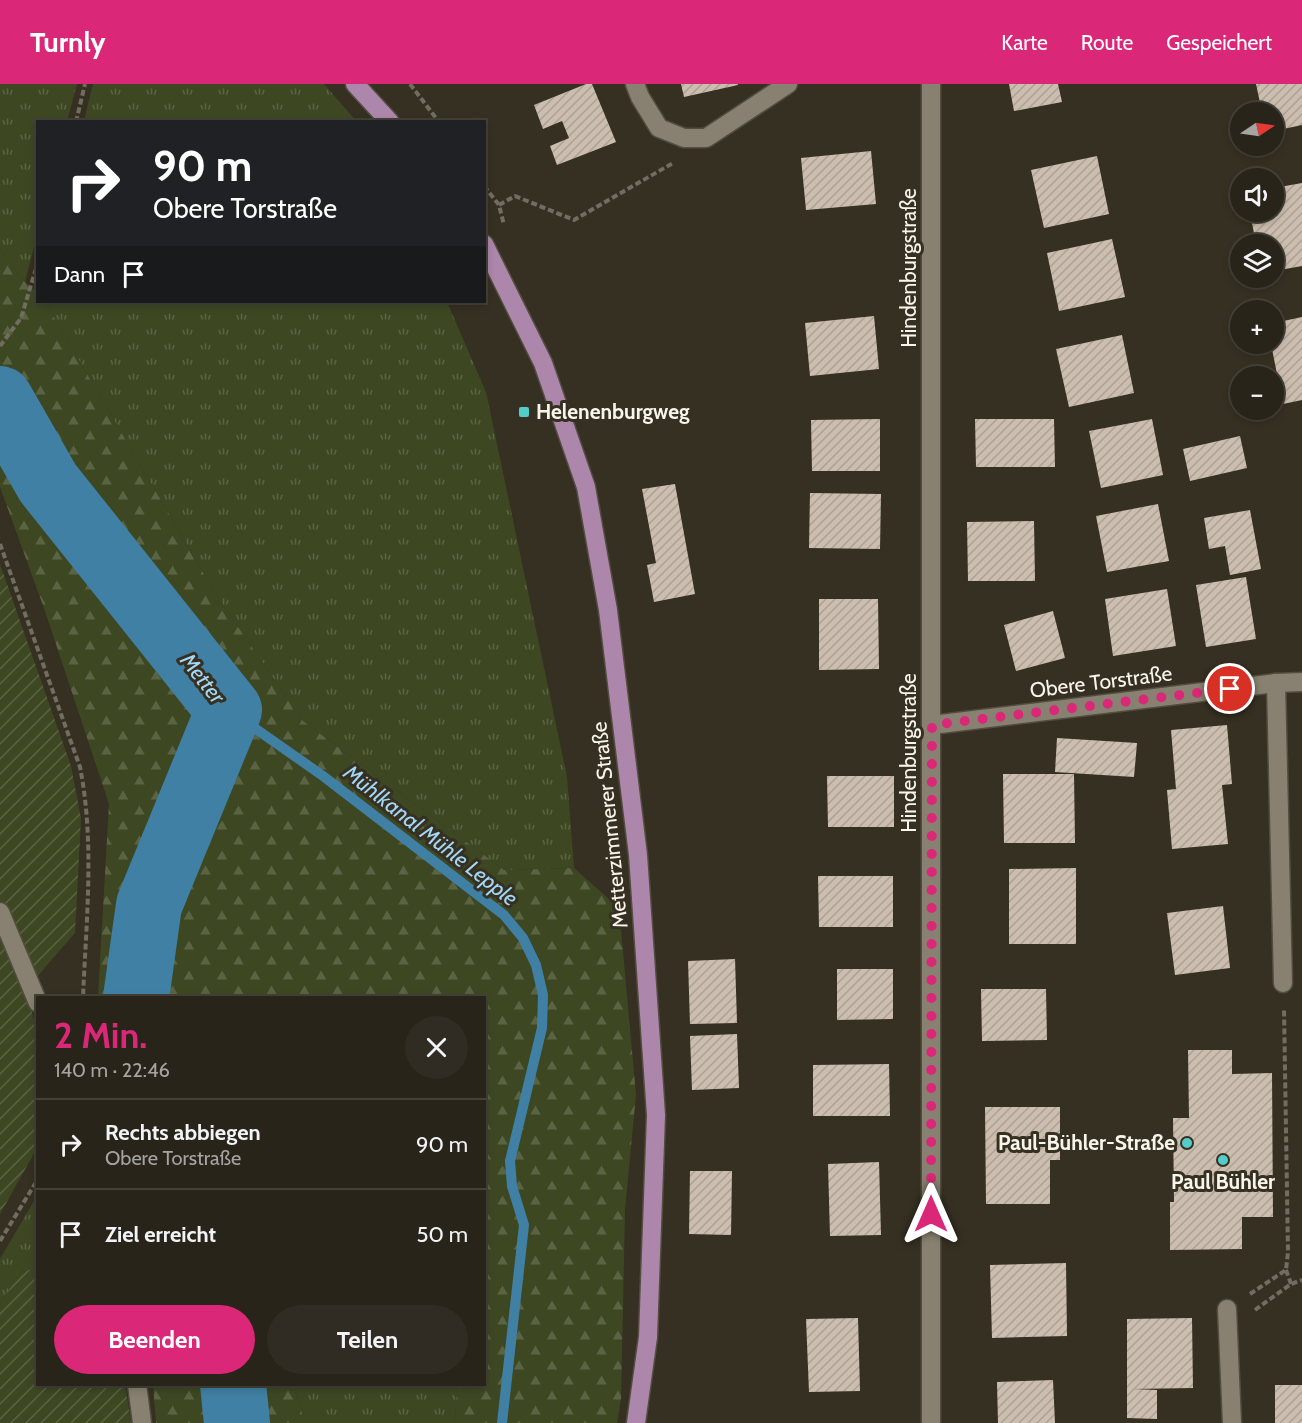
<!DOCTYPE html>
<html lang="de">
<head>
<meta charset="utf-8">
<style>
	:root { --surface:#28241a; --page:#302c23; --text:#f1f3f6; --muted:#a5a4a2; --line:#444139; --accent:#db2777 }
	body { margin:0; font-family:Cabin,sans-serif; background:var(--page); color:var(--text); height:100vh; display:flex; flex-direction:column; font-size:22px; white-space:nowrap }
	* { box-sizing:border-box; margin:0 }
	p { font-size:20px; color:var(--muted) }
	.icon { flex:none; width:33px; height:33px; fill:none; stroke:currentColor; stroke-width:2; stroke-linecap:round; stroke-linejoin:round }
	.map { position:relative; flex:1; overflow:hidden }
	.details { position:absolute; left:36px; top:912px; width:450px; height:390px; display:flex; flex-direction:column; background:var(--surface); border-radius:0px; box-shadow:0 3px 9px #0003,0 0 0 2px var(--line) }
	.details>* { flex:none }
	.top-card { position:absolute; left:36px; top:36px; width:450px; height:183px; border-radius:0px; box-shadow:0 3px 9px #0003,0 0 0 2px var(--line); background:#202124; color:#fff; overflow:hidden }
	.needle { width:39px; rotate:77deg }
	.fabs { position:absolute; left:1230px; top:18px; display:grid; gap:12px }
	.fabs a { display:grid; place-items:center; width:54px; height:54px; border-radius:50%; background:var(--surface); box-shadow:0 3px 9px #0003,0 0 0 2px var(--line); font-size:30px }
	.pin { position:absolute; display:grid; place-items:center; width:51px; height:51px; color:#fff; margin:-26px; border:3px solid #fff; border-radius:50%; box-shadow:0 2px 6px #0007 }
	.me { position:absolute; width:66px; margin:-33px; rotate:0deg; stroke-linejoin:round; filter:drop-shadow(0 0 4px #0008) }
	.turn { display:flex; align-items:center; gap:21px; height:126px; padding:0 18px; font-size:27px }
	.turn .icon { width:78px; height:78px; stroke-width:2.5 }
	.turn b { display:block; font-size:42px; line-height:51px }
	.then { display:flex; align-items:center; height:57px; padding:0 18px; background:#0003; gap:12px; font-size:22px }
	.round { display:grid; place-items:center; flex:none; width:63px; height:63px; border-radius:32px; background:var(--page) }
	.headline { display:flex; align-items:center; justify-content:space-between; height:102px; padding:0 18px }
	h1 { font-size:36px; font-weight:800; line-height:45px; color:var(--accent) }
	.button { display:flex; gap:12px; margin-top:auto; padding:12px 18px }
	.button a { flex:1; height:69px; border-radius:36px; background:var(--accent); color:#fff; font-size:24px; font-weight:800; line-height:69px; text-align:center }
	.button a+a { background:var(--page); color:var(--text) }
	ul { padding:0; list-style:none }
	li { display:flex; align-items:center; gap:18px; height:90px; padding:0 18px; border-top:2px solid var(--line) }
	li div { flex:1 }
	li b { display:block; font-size:22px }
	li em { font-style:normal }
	header { display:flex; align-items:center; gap:36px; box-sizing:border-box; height:84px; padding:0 30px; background:var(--accent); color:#fff }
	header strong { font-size:28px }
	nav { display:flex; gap:33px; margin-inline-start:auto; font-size:21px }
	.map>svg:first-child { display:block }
	.grass { fill:url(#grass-tufts) }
	.forest { fill:url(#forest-firs) }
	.garden { fill:url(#garden-furrows) }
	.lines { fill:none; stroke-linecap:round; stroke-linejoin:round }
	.stream { stroke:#4080a4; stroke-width:10 }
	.river { stroke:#4080a4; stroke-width:66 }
	.building { fill:url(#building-hatch) }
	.minor-casing { stroke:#524d40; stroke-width:21 }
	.major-casing { stroke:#524d40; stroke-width:21 }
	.path { stroke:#726d61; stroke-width:4; stroke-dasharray:6 3; stroke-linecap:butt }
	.minor { stroke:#888171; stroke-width:18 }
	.major { stroke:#ad86ab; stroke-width:18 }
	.route { stroke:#db2777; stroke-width:10; stroke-dasharray:0 18 }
	.poi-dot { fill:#53cdc9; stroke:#363022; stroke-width:2 }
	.labels { text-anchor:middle; stroke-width:6; stroke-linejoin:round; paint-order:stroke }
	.street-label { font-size:21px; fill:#f8f5eb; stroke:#363022 }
	.poi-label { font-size:21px; font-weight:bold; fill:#f8f5eb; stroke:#363022; text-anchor:start }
	.water-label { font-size:22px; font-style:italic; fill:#a3d7f7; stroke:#363022 }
</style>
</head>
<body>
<header>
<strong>Turnly</strong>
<nav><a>Karte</a><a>Route</a><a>Gespeichert</a></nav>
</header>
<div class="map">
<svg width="1302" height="1339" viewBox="0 0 1302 1339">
	<defs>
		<pattern id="grass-tufts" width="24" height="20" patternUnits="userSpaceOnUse" patternTransform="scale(1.5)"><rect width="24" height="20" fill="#3d4823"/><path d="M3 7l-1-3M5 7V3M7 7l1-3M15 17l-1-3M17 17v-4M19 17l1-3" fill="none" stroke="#5a6343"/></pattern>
		<pattern id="forest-firs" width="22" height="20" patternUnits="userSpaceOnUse" patternTransform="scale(1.5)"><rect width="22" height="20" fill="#3d4823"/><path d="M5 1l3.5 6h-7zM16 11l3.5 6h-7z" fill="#5a6343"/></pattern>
		<pattern id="garden-furrows" width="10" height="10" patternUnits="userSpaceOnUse" patternTransform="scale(1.5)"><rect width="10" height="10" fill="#3d4823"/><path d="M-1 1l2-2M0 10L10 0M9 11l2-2" fill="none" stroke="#5a6343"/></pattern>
		<pattern id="building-hatch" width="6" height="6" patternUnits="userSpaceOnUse" patternTransform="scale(1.5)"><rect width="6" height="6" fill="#ccbeaf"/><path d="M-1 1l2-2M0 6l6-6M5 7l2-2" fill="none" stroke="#aca195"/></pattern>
	</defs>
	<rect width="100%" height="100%" fill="#363022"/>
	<g class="grass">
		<path d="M0 0H77L67 37 38 38 37 151 25 198 0 166Z"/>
		<path d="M93 0H324L356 37H84Z"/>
		<path d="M45 218H447L486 308 567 693 574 784 504 786 303 637 218 514Z"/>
		<path d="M37 1112V1184L21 1188 0 1219V1175Z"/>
		<path d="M293 1301H457L455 1339H302V1329Z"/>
	</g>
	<g class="forest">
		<path d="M0 166 25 198 37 208 38 218H45L218 514 303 637 504 786 574 784 619 824 636 1011 625 1125 621 1315 617 1339H455L457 1301 484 1300V914L98 913 109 720 45 527 0 403Z"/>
		<path d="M153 1301H293L302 1329V1339H156Z"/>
	</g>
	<g class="garden">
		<path d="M0 480 71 682 81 734 75 849 26 905 37 947V1064L0 1130Z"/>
		<path d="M37 1184 38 1300 125 1301 131 1339H0V1219L21 1188Z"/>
	</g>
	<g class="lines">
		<path class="stream" d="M229 626 323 692 504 831 523 854 536 881 543 911 542 944 510 1077 512 1102 524 1141 502 1339"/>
		<g class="river">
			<path d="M0 315 48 399 229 626 149 821 136 914"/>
			<path d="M233 1300 237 1339"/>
		</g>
	</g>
	<g class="building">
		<path d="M586 0H592L616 58 557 81 550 62 569 54 562 37 543 45 534 21Z"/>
		<path d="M681 0H738V1L684 13Z"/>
		<path d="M1009 0H1058L1062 18 1014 27Z"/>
		<path d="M1256 0H1302V41L1274 47V28H1262Z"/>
		<path d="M871 67 876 120 806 126 801 74Z"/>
		<path d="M1097 72 1109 130 1044 144 1031 86Z"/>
		<path d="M1302 99V182L1274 187V160H1256L1250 128H1274V104Z"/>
		<path d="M1112 155 1125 213 1059 227 1047 169Z"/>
		<path d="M874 232 879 285 810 292 805 239Z"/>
		<path d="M1302 233V316L1283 320 1271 260H1274V239Z"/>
		<path d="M1122 251 1134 309 1069 323 1056 265Z"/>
		<path d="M880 335V387H812L811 336Z"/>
		<path d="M975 335H1054L1055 383H976Z"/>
		<path d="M1152 335 1163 391 1101 404 1089 347Z"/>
		<path d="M1240 352 1247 384 1190 397 1183 365Z"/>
		<path d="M675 400 695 510 654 518 647 481 656 479 642 405Z"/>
		<path d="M810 409 881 410 880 465 809 464Z"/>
		<path d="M1158 420 1169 477 1107 488 1096 432Z"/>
		<path d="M1250 426 1261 485 1230 491 1225 462 1209 465 1204 434Z"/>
		<path d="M1034 437 1035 497H968L967 438Z"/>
		<path d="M1246 493 1256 555 1206 563 1196 501Z"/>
		<path d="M1167 505 1176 562 1113 572 1105 515Z"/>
		<path d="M819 515H878L879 585 819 586Z"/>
		<path d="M1053 527 1065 574 1016 587 1004 541Z"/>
		<path d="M1227 641 1232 700 1222 701 1228 760 1172 765 1167 706 1176 705 1171 646Z"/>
		<path d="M1057 654 1137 659 1134 693 1055 688Z"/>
		<path d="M1003 690H1074L1075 759H1004Z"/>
		<path d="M827 692H894V743H828Z"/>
		<path d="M1076 784V860H1009V785Z"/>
		<path d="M818 792H893V843H819Z"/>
		<path d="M1223 822 1230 884 1175 891 1167 829Z"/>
		<path d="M735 875 737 939 690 940 688 877Z"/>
		<path d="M837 885H893V935L837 936Z"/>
		<path d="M981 905H1046L1047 956 982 957Z"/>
		<path d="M737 950 739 1004 692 1006 690 952Z"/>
		<path d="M1188 966H1232V990L1272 989 1273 1133H1242V1165L1170 1166V1118H1174L1173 1034H1189Z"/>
		<path d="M889 980 890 1032H813V981Z"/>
		<path d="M985 1023H1060V1076H1050V1120H986Z"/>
		<path d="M879 1078 881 1151 830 1152 828 1080Z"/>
		<path d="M690 1087H732L731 1151 689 1150Z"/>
		<path d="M1066 1179 1067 1252 992 1254 990 1181Z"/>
		<path d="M858 1234 860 1307 809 1308 806 1235Z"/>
		<path d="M1192 1234 1193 1304 1133 1305 1157 1306V1335L1127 1334V1235Z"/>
		<path d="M1053 1296 1055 1339H998L997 1298Z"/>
		<rect x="1275" y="1301" width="27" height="38"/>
	</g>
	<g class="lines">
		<g class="minor-casing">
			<g id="minor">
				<path d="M635 0 640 13 659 44 684 54H706L788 0"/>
				<path d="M1276 599 1283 899"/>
				<path d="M932 641 1276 599 1302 598"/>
				<path d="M0 828 38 919"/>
				<path d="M1227 1225 1232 1339"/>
				<path d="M137 1300 142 1339"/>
				<path d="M931 1339V0"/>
			</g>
		</g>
		<g class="major-casing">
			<g id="major">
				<path d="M355 0 390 38"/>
				<path d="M484 160 543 279 586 403 608 526 638 771 656 1031 648 1253 636 1339"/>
			</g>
		</g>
		<g class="path">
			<path d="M410 0 439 38"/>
			<path d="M76 38 85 0"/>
			<path d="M484 102 499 121 504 141"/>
			<path d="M499 121 515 112 574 136 673 79"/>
			<path d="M0 262 21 234 38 178"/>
			<path d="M0 460 80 683C95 758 86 838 83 914"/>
			<path d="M0 1157 38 1095"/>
			<path d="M1286 1186 1291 1200"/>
			<path d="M1250 1210 1286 1186 1288 1168 1284 925"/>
			<path d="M1255 1226 1291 1200 1302 1196"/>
		</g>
		<use href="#minor" class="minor"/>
		<use href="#major" class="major"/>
	</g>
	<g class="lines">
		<path class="route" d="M931 1130 932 641 1230 605"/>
	</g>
	<g class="poi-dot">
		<rect x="518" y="322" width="12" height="12" rx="3"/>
		<circle cx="1187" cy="1059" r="6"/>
		<circle cx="1223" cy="1076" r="6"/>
	</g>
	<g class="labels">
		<g class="street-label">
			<text transform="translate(909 184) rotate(-90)" y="7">Hindenburgstraße</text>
			<text transform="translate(1101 598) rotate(-7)" y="7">Obere Torstraße</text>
			<text transform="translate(909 669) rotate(-90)" y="7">Hindenburgstraße</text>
			<text transform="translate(610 741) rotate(-96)" y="7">Metterzimmerer Straße</text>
		</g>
		<g class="poi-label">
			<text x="536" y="335">Helenenburgweg</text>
			<text x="1175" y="1066" text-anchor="end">Paul-Bühler-Straße</text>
			<text x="1223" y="1105" text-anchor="middle">Paul Bühler</text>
		</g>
		<g class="water-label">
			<text transform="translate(203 594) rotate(52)" y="8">Metter</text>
			<text transform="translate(431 751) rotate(38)" y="8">Mühlkanal Mühle Lepple</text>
		</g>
	</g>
</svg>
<div class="fabs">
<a><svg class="needle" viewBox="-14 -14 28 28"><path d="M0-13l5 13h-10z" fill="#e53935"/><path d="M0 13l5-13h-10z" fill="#a5a4a2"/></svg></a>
<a><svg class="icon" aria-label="sound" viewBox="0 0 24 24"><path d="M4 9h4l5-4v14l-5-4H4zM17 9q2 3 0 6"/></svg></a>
<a><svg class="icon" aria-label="layers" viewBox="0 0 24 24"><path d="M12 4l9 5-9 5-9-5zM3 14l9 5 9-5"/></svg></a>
<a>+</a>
<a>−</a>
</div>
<div class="pin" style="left:1230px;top:605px;background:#d93025"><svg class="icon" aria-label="arrive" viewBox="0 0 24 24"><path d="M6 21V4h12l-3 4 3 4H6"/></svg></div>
<svg class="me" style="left:931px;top:1130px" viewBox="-20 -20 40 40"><path d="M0-17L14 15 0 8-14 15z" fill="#db2777" stroke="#fff" stroke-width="4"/></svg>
<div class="top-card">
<div class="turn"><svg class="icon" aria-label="right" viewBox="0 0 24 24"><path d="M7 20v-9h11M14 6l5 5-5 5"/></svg><div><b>90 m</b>Obere Torstraße</div></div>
<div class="then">Dann<svg class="icon" aria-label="arrive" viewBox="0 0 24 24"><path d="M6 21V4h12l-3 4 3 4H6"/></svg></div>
</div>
<section class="details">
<div class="headline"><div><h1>2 Min.</h1><p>140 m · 22:46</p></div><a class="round"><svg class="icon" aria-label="close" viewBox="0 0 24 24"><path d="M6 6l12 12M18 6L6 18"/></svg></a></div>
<ul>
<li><svg class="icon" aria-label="right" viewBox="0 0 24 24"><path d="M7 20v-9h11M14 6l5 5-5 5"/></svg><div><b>Rechts abbiegen</b><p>Obere Torstraße</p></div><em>90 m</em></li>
<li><svg class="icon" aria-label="arrive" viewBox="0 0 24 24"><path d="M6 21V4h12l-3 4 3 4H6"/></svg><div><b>Ziel erreicht</b></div><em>50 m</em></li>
</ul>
<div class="button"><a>Beenden</a><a>Teilen</a></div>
</section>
</div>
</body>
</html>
